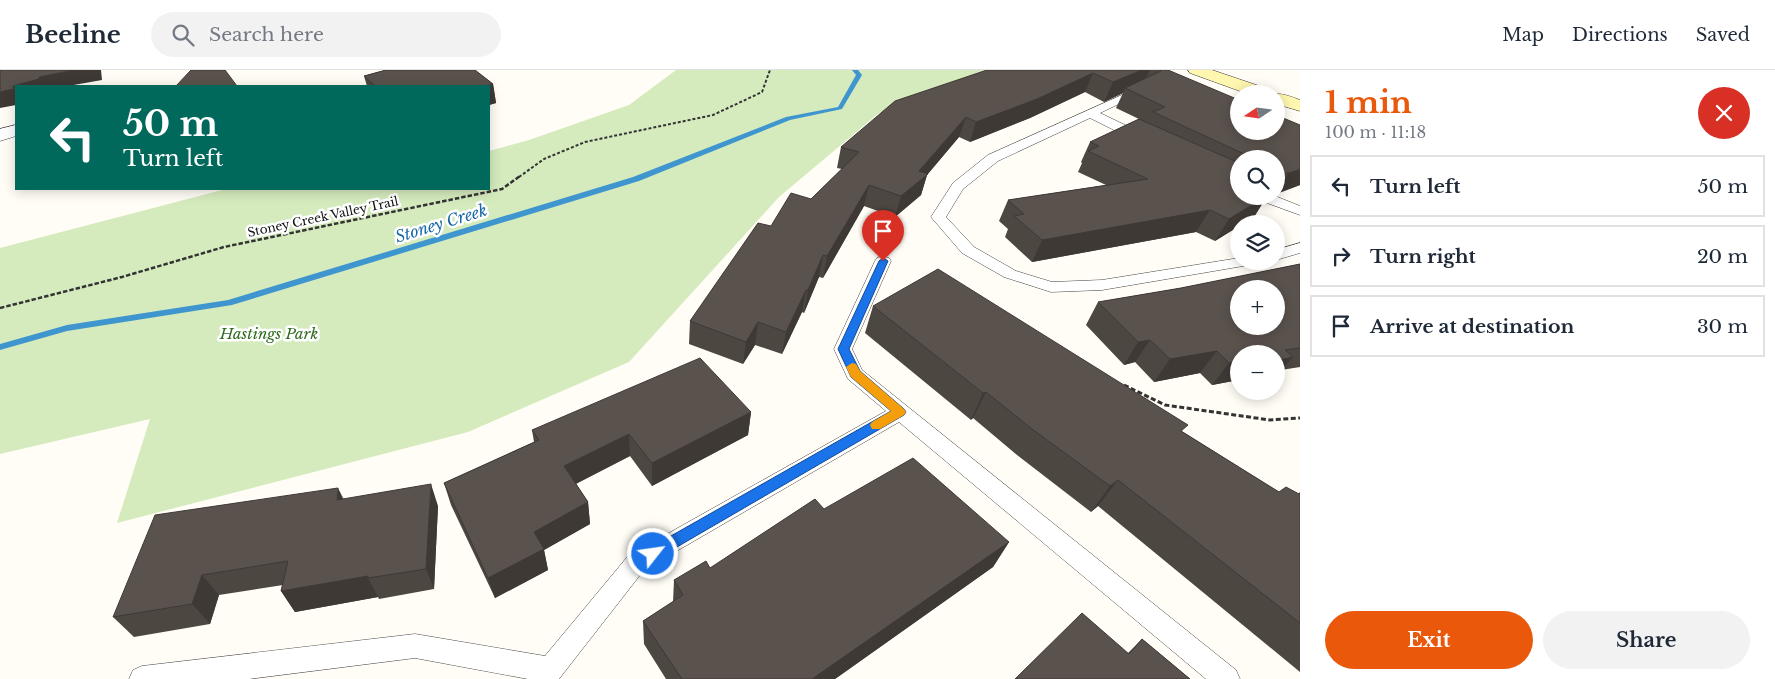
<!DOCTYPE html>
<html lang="en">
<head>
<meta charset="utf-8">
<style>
	:root { --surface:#fff; --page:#f2f2f3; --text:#1f2937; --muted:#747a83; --line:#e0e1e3; --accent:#ea580c }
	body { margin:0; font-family:"Libre Baskerville",serif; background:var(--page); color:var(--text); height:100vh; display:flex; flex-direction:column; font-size:19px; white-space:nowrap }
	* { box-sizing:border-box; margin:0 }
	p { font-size:16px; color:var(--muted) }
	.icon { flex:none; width:28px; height:28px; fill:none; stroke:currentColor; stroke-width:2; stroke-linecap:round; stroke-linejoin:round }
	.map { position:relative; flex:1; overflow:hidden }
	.sheet { display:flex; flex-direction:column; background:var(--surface); width:475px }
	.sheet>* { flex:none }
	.top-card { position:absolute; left:15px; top:15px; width:475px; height:105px; border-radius:0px; box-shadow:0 2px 12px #0003; background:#00695c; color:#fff; overflow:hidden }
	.needle { width:32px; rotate:257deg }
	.controls { position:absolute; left:1230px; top:15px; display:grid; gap:10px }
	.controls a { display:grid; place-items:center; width:55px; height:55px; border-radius:50%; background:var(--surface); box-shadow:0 2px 12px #0003; font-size:25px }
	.pin { position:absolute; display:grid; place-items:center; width:42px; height:42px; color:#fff; margin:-51px -21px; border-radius:50% 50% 50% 0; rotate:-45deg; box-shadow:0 0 5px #0007 }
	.pin .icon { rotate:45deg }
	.me { position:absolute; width:55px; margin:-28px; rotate:60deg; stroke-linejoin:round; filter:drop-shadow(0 0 4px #0008) }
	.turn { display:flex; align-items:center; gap:18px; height:105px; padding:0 25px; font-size:22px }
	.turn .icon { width:65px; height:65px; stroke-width:2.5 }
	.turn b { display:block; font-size:35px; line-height:42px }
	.round { display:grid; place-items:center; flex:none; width:52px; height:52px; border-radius:26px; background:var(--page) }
	.summary { display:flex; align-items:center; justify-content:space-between; height:85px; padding:0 25px }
	h1 { font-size:30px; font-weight:800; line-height:38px; color:var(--accent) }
	.primary-button { display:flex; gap:10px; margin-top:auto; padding:10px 25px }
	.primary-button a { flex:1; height:58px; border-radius:30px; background:var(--accent); color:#fff; font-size:20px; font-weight:800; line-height:58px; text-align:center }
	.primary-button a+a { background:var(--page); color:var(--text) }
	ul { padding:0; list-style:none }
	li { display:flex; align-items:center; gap:15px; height:62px; margin:0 10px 8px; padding:0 15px; border:2px solid var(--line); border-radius:0px }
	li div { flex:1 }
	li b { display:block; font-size:19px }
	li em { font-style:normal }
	header { display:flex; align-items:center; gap:30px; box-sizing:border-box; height:70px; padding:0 25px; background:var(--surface); border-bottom:1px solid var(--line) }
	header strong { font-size:24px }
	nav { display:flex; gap:28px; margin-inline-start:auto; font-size:18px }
	.search { width:350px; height:45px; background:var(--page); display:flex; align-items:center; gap:12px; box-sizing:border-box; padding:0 18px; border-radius:28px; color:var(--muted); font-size:19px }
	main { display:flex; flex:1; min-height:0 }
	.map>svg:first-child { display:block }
	.green { fill:#d5ebbd }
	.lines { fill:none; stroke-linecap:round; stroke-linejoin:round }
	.stream { fill:#3f96cf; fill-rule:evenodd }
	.lane-casing { stroke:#444; stroke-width:1 }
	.street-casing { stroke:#444; stroke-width:1 }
	.secondary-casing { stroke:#333; stroke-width:1 }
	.path-far2 { stroke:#333; stroke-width:2; stroke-dasharray:3 2; stroke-linecap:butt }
	.path-far1 { stroke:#333; stroke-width:2.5; stroke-dasharray:4.5 2; stroke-linecap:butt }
	.path { stroke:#333; stroke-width:3; stroke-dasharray:5 2.5; stroke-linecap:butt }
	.lane { fill:#fff; fill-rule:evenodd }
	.street { fill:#fff; fill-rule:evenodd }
	.secondary { fill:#fff6b0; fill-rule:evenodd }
	.wall { fill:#4d4742 }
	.shaded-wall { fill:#3f3936 }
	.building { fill:#5a524d; stroke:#3f3936; fill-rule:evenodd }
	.route { fill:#1a73e8; stroke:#114b97 }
	.slow { fill:#f59e0b }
	.labels { text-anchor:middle; stroke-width:5; stroke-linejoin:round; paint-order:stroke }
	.far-street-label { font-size:12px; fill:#111; stroke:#fff }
	.park-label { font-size:15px; font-style:italic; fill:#2f6b1f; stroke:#fff }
	.water-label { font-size:16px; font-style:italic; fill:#1768a6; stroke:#fff }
</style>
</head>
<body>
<header>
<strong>Beeline</strong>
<div class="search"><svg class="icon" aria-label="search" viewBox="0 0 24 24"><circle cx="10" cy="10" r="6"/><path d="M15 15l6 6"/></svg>Search here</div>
<nav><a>Map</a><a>Directions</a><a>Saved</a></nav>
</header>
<main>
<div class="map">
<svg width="1300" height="609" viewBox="0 0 1300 609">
	<rect width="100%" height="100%" fill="#fffdf5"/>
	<path class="green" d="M676 0H1016L879 43 779 127 629 292 468 362 117 453 150 349 0 384V178L226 119H489V81L529 70 629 35Z"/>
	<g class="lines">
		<path class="stream" d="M852 0H858L862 5 842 39 790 50 639 111 232 235 67 261 0 280V274L67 255 228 230 633 107 786 47 838 37 856 5Z"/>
		<g class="lane-casing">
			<g id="lane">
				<path d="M1142 16 1146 17 1148 19 1146 21 1100 43 1148 66 1149 69 1148 72H1138L1090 48 998 91 963 119 946 147 974 177 1016 201 1052 212 1102 210 1239 188V191H1257L1255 194 1102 220 1051 222 1004 207 962 183 931 147 953 113 988 85Z"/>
				<path d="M1254 126H1275L1300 136V145L1256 129Z"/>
				<path d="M1300 173V183L1276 190V180Z"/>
				<path d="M883 186 889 188 891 191 852 279 862 300 1236 600 1240 609H1206L899 352 644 500 559 609H528L415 588 249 609H129L133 600 142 596 415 564 545 586 628 486 886 341 848 309 834 279 875 191 877 188Z"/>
			</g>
		</g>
		<g class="street-casing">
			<path id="street" d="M16 55V66L0 71V59Z"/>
		</g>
		<g class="secondary-casing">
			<path id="secondary" d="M1188 0H1212L1271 20 1273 24C1282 23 1292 27 1300 30V41L1276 34V24H1248L1190 3Z"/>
		</g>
		<path class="path-far2" d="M519 107 544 89 585 72 713 45 762 22 770 0"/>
		<path class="path-far1" d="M0 238 122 207 224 177 502 119 520 106"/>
		<path class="path" d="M1124 315 1165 335 1270 350 1300 348"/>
		<use href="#lane" class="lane"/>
		<use href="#street" class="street"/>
		<use href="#secondary" class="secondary"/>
	</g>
	<g class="wall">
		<path d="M386 0H475L493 14 496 33 489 35V16H367L364 6Z"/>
		<path d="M994 0H1168L1276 61 1300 115 1276 124V89H1239V126H1267L1254 147 1215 171 1196 162 1032 192 1005 167 1008 159 999 151 1008 130 1106 115 1078 102 1082 93 1081 92 1090 72 1139 49 1116 38 1123 23 1104 32 1085 22 1030 48 970 72 959 67 927 105 921 125 895 147 864 136 823 208 819 207 804 243 802 242 782 284 755 275 743 294 689 274 690 251 771 156 811 129 842 99 837 98 841 77Z"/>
		<path d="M1300 194V297L1281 300 1276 284H1239V317L1233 311 1212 315 1200 303 1154 312 1135 292 1124 295 1086 255 1098 232 1181 218Z"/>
		<path d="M873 236 1183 362 1279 422 1298 424 1300 422V602L1098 436 1091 442 1017 385 973 348 971 350 865 263Z"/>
		<path d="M751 342 748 365 652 416 630 386 576 414 588 432 590 454 544 480 548 500 495 528 451 435 444 413 534 372 532 360Z"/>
		<path d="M343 429 438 436 434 519 379 529 378 527 295 542 281 521 283 515 219 525 210 554 134 567 113 547Z"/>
		<path d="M824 439 1009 472 993 497 835 609H666L644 574 643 551 673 532 674 510 710 498Z"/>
		<path d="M1142 569 1190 609H1015L1128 583Z"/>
	</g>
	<g class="shaded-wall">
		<path d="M73 0H101L102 10 68 16H16V35L0 38V22L13 16 39 7Z"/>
		<path d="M1142 0H1150L1143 14 1125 18 1123 23 1104 32 1113 12Z"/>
		<path d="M1093 3 1085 22 1030 48 970 72 976 52Z"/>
		<path d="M493 14 496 33 489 35V16H485Z"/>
		<path d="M966 47 959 67 927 105 921 125 895 147 901 126 919 101Z"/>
		<path d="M1300 99V115L1276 124V122L1289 103Z"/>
		<path d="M869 115 864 136 823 208 827 186Z"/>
		<path d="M1267 126 1254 147 1243 154H1239V156L1215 171 1229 149Z"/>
		<path d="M1210 140 1196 162 1032 192 1042 170Z"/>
		<path d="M823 185 819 207 804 243 808 220Z"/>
		<path d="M806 220 802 242 782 284 786 262Z"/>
		<path d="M758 252 755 275 743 294 746 272Z"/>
		<path d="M1150 270 1135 292 1124 295 1138 272Z"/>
		<path d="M1217 281 1200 303 1154 312 1170 289Z"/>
		<path d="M1293 287 1276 306V291Z"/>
		<path d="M1239 291V304L1233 311 1212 315 1229 293Z"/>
		<path d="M986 322 973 348 971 350 983 323Z"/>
		<path d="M751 342 748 365 652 416V393Z"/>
		<path d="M629 364 630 386 567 418 564 396Z"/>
		<path d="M1118 410 1098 436 1091 442 1110 416Z"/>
		<path d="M431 414 438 436 434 519 426 499Z"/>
		<path d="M338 418 349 440 337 430Z"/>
		<path d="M588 432 590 454 544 480 548 500 495 528 488 508 534 462Z"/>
		<path d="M1009 472 993 497 835 609H812Z"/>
		<path d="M202 505 219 525 210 554 192 534Z"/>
		<path d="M368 506V508L378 527 295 542 281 521Z"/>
	</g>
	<g class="building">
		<path d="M0 0H73L39 7V9L13 16 14 19 0 22Z"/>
		<path d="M191 0H225L237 16H176Z"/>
		<path d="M386 0H475L493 14 485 16H375L364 6Z"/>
		<path d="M987 0H1142L1113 12 1093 3 1037 29 976 52 966 47 919 101 928 104 901 126 869 115 827 186 823 185 808 220H806L786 262 758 252 746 272 690 251 758 153 771 156 791 123 811 129 859 82 841 77 895 31Z"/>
		<path d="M1160 0H1168L1239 30V61H1276V45L1300 55V99L1289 103H1276V89H1253V88L1153 42 1165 37 1125 18 1161 1Z"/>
		<path d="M1139 49 1239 93V126H1267L1229 149 1210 140 1042 170 1014 146 1024 144 1008 130 1148 109 1088 81 1099 76 1090 72Z"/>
		<path d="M1300 194V278L1285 280 1293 287 1276 291V284H1239V291L1229 293 1217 281 1170 289 1150 270 1138 272 1098 232 1181 218ZM1239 219H1276V256H1239Z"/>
		<path d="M938 199 1188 355 1181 361 1279 422 1286 417 1299 424 1300 423V553L1118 410 1110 416 1032 359 986 322 983 323 873 236Z"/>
		<path d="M700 288 751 342 652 393 629 364 564 396 588 432 534 462 544 479 488 508 444 413 539 370 532 360Z"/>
		<path d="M913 388 1009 472 812 609H682L643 551 683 525 674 510 706 491 710 498 815 429 824 439Z"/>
		<path d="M431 414 426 499 368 508V506L281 521 288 491 202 505 192 534 113 547 155 445 338 418 337 430Z"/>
		<path d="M1082 543 1129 584 1142 569 1190 609H1015Z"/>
	</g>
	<path class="route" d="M883 188 888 191 849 279 860 301 904 339 906 342 904 345 658 488 653 490 648 488 646 484 648 479 891 341 851 307 838 279 879 191Z"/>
	<path class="slow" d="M852 293 856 294 860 301 904 339 906 342 904 345 880 359H872L870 355 872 352 891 341 851 307 846 297Z"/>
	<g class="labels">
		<g class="far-street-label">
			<text transform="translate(323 147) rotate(-12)" y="4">Stoney Creek Valley Trail</text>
		</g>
		<g class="park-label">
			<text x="269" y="269">Hastings Park</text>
		</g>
		<g class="water-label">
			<text transform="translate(441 153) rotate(-17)" y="6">Stoney Creek</text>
		</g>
	</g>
</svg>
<div class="controls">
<a><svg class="needle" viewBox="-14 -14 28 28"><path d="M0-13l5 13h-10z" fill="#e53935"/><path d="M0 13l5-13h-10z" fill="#747a83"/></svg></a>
<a><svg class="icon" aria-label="search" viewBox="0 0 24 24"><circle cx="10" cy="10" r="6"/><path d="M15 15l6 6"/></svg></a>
<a><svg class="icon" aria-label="layers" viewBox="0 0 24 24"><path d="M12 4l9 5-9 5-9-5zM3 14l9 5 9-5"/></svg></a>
<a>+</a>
<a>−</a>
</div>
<div class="pin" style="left:883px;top:191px;background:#d93025"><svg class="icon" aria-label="arrive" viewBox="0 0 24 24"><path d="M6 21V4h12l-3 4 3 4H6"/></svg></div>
<svg class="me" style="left:653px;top:484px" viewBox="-20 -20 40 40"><circle r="17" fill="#1a73e8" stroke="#fff" stroke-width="3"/><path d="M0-11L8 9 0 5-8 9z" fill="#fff"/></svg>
<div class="top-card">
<div class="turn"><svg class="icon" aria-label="left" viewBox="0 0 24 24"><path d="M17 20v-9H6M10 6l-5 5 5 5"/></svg><div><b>50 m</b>Turn left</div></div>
</div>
</div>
<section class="sheet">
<div class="summary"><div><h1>1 min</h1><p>100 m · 11:18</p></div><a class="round" style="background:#d93025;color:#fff"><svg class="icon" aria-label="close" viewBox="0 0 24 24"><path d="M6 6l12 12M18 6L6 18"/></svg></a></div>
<ul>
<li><svg class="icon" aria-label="left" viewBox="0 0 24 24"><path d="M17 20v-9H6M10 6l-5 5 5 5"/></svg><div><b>Turn left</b></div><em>50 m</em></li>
<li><svg class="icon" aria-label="right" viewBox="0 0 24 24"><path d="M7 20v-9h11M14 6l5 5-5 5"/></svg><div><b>Turn right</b></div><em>20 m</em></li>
<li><svg class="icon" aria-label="arrive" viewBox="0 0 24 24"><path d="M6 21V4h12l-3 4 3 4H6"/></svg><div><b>Arrive at destination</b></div><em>30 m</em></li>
</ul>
<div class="primary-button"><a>Exit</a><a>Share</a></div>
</section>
</main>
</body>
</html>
